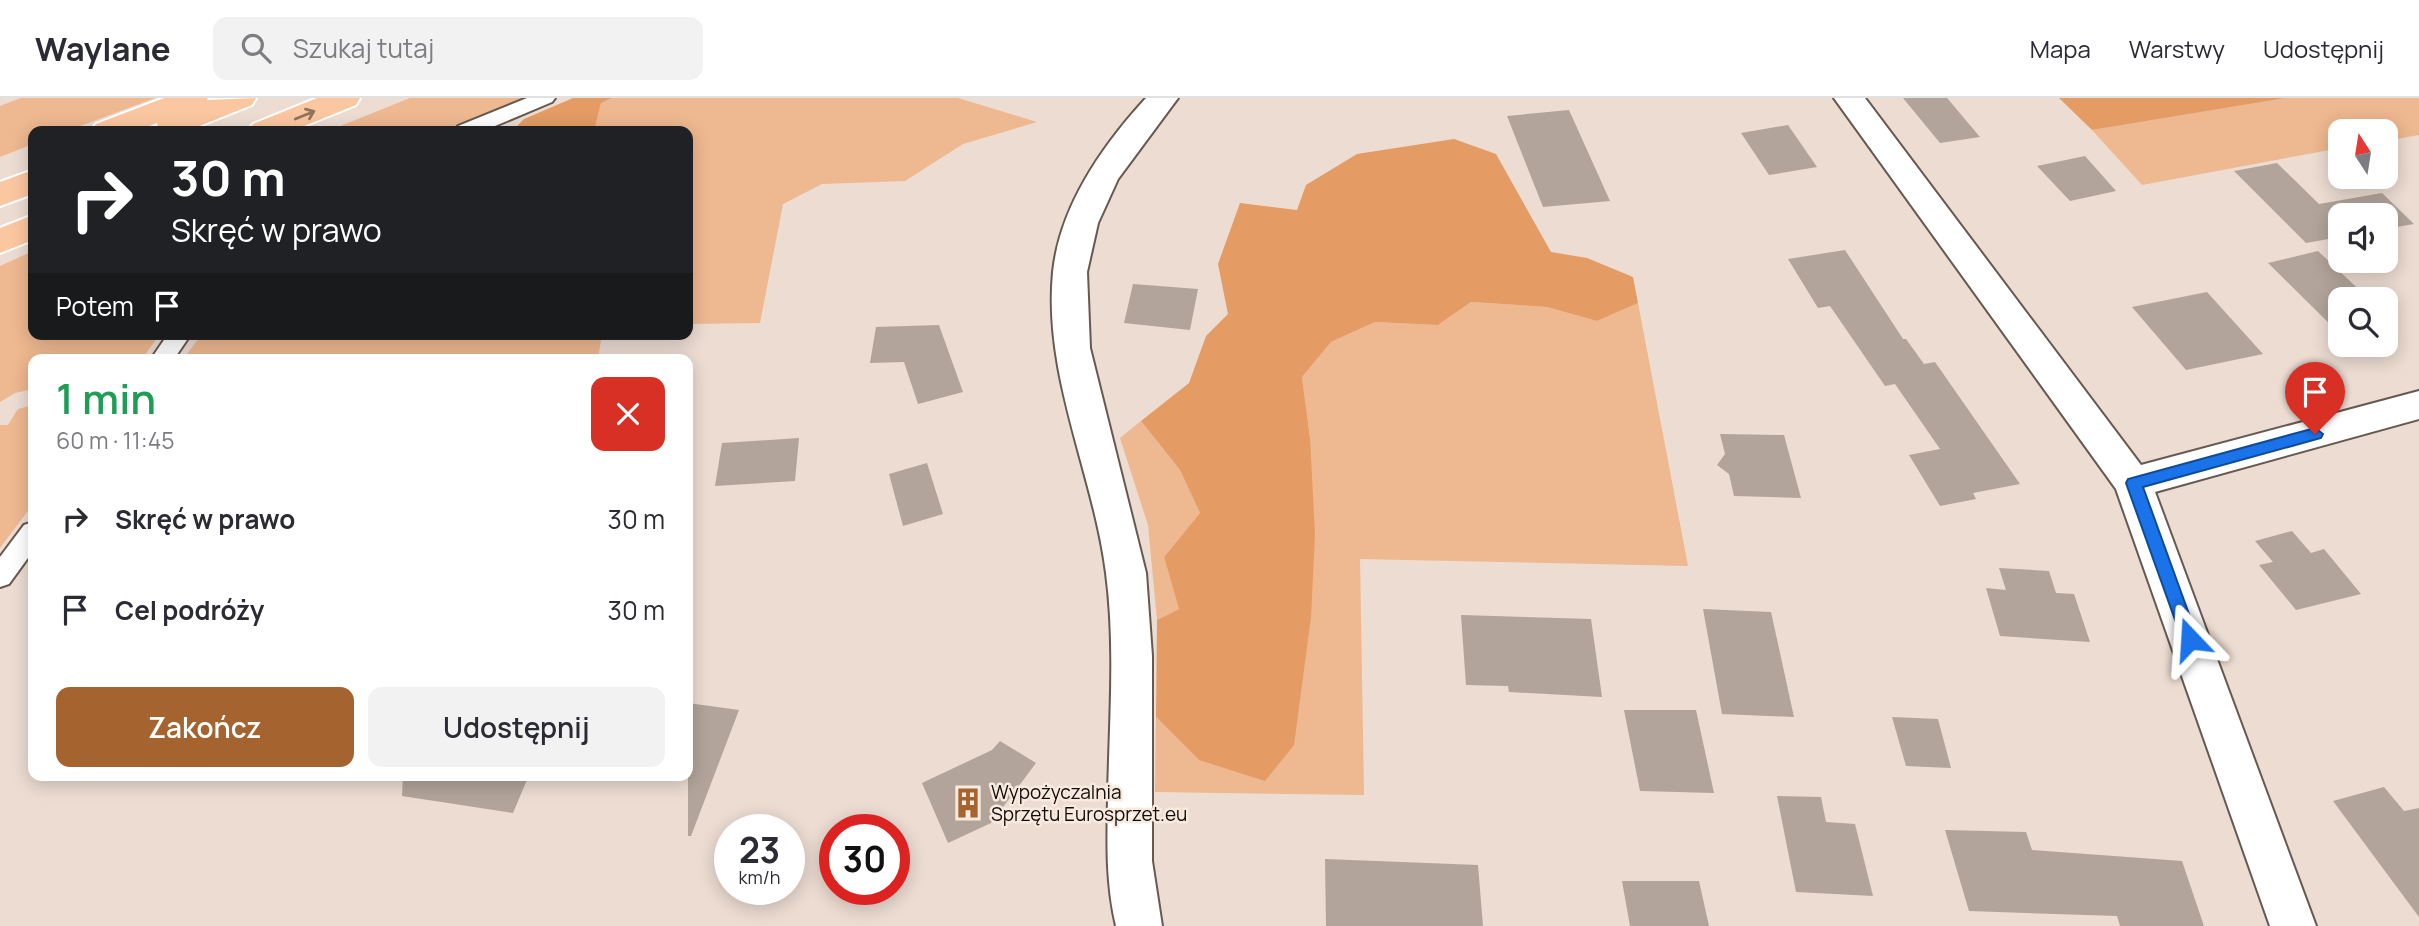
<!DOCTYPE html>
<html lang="pl">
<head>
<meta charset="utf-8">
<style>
	:root { --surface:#fff; --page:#f2f2f3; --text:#2b2b33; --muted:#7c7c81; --line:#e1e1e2; --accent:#a5642f }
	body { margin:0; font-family:Manrope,sans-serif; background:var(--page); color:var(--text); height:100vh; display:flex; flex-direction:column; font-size:26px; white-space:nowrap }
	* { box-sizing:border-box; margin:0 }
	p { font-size:23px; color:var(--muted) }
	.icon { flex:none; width:38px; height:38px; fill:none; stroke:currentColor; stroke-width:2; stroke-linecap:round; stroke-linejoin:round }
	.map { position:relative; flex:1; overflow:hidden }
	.side { position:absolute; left:28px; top:256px; width:665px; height:427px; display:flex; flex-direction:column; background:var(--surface); border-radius:14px; box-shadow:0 4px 18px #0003 }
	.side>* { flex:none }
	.banner { position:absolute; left:28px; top:28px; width:665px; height:214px; border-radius:14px; box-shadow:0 4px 18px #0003; background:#202124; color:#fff; overflow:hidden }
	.needle { width:46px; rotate:348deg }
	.controls { position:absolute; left:2328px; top:21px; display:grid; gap:14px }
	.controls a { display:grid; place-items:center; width:70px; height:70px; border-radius:14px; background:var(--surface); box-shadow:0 4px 18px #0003; font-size:35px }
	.speed { position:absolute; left:714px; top:716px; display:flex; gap:14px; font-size:35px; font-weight:700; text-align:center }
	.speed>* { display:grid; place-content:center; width:91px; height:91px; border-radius:50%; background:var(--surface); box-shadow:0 4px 18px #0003; line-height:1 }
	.speed small { font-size:18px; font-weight:400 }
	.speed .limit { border:10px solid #d22; background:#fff; color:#111 }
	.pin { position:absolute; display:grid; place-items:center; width:60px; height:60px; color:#fff; margin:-72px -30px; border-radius:50% 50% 50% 0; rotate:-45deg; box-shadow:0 0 7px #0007 }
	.pin .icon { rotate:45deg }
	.me { position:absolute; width:77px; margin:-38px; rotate:340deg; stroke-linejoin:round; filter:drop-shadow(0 0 5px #0008) }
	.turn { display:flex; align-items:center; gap:24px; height:147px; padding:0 28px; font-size:32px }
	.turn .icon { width:91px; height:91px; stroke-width:2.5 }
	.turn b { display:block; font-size:49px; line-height:60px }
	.then { display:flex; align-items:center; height:66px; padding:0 28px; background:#0003; gap:14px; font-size:26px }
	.round { display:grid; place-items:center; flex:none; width:74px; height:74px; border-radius:14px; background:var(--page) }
	.head { display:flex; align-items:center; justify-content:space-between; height:119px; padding:0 28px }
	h1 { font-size:42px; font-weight:600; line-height:52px; color:#1e9e55 }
	.action { display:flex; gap:14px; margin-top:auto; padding:14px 28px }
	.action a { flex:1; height:80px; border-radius:14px; background:var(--accent); color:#fff; font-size:28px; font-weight:600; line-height:80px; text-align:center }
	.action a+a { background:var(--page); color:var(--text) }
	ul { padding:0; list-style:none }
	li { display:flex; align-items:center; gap:21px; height:91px; padding:0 28px }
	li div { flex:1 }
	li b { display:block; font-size:26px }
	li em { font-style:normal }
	header { display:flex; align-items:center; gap:42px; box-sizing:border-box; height:98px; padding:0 35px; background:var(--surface); border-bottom:2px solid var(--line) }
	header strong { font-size:33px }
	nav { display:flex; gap:38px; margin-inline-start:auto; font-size:24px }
	.search { width:490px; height:63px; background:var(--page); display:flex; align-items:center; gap:18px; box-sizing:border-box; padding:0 24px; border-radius:14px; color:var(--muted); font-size:26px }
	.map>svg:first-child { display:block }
	.green { fill:#eeb890 }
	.forest { fill:#e49b64 }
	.building { fill:#b2a49a }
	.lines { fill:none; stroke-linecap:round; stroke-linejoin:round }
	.lane-casing { stroke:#665950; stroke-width:4 }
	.street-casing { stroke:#665950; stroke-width:4 }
	.highway-casing { stroke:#fff; stroke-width:4 }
	.lane { fill:#fff; fill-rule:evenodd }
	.street { fill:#fff; fill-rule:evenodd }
	.highway { fill:#fbc7a1; fill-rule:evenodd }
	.oneway { stroke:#92735d }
	.route { fill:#1a73e8; stroke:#114b97; stroke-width:2 }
	.labels { text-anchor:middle; stroke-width:5; stroke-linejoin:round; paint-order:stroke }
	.poi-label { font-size:19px; fill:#110c09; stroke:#f9eadf; text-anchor:start }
</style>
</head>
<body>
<header>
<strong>Waylane</strong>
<div class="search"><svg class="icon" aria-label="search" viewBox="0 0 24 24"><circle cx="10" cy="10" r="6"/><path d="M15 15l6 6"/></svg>Szukaj tutaj</div>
<nav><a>Mapa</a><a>Warstwy</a><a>Udostępnij</a></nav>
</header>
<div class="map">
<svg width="2419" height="828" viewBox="0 0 2419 828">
	<rect width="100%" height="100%" fill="#ecdcd2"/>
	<g class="green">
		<path d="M21 0H155L67 33H33V46L0 59V8Z"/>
		<path d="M410 0H528L448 33H328Z"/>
		<path d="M612 0H958L1037 24 963 46 905 83 822 86 783 106 760 225 688 226V33H594L601 5Z"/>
		<path d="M2286 0H2419V37L2385 43V33H2340V50L2142 87 2092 32Z"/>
		<path d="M33 153V236H160L142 261H33V291L15 295 0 304V168Z"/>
		<path d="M1471 204 1547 209 1597 223 1638 205 1688 468 1360 461 1364 697 1155 694 1156 619 1199 662 1310 340 1302 279 1331 244 1375 224 1438 227Z"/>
		<path d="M202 236H602L598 261H183Z"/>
		<path d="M33 307V406L0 450V327H8L18 311Z"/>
		<path d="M1141 323 1180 372 1200 415 1164 459 1179 511 1157 522 1148 427 1120 340Z"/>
	</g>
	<g class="forest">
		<path d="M573 0H612L601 5 594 33H512L524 21Z"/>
		<path d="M2059 0H2286L2092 32Z"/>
		<path d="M1454 41 1496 56 1551 154 1587 160 1633 179 1638 205 1597 223 1547 209 1471 204 1438 227 1375 224 1331 244 1302 279 1310 340 1315 436 1311 519 1294 647 1265 683 1199 662 1156 619 1157 522 1179 511 1164 459 1200 415 1180 372 1141 323 1189 285 1206 238 1228 216 1218 166 1240 105 1297 112 1306 87 1357 56Z"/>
	</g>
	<g class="building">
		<path d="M1903 0H1947L1980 39 1940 45Z"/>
		<path d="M1569 12 1610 103 1543 109 1507 18Z"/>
		<path d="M1788 27 1817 69 1769 77 1741 35Z"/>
		<path d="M2085 58 2116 93 2070 103 2037 68Z"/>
		<path d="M2277 65 2319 106 2382 95 2414 126 2385 131V117H2340V139L2306 145 2234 73Z"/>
		<path d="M1845 152 1903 241H1906L1924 266 1935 264 2020 386 1973 395 1976 401 1940 408 1909 357 1940 351 1895 286 1885 288 1830 208 1818 210 1788 161Z"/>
		<path d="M2318 153 2369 201H2340L2339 235 2268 165Z"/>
		<path d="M1133 186 1198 191 1190 232 1124 225Z"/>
		<path d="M2207 194 2263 256 2186 272 2132 209Z"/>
		<path d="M939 227 963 294 918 306 904 264 870 265 876 229Z"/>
		<path d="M1720 336 1784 337 1801 400 1734 398 1729 376 1717 367 1725 356Z"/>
		<path d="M799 340 795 383 715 388 722 345Z"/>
		<path d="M927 365 943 416 903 428 889 376Z"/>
		<path d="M2292 433 2311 455 2324 451 2361 496 2296 512 2259 467 2273 464 2255 443Z"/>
		<path d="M1999 470 2049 473 2056 495 2074 496 2090 544 2000 538 1986 490 2006 492Z"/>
		<path d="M1703 511 1771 514 1794 619 1722 616Z"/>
		<path d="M1461 517 1591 521 1602 599 1509 594 1508 588 1466 587Z"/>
		<path d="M688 605 739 612 691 738H688Z"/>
		<path d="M1624 612H1696L1714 695 1640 693Z"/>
		<path d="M1892 619 1938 621 1951 670 1906 668Z"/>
		<path d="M1000 643 1036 665 991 725 948 745 922 685 992 652Z"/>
		<path d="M403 677H529L513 715 402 698Z"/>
		<path d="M2384 689 2404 713 2419 710V819L2333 703Z"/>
		<path d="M1777 698 1821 699 1826 724 1855 726 1873 798 1796 794Z"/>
		<path d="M1945 732 2026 734 2032 752 2182 763 2204 828H2120L2117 818 1969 813Z"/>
		<path d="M1325 761 1478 767 1483 828H1326Z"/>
		<path d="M1622 783H1699L1709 828H1630Z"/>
	</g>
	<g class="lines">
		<g class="lane-casing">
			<g id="lane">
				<path d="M527 0H555L552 4 483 33H455L458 28Z"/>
				<path d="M168 236H191L174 261H151Z"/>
				<path d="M33 424V453L9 486 0 489V459L24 427Z"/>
			</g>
		</g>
		<g class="street-casing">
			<g id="street">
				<path d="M1146 0H1178L1118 81 1098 125 1087 174 1090 250 1146 475 1152 558V763L1162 828H1116C1106 786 1107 745 1108 702 1109 627 1116 550 1106 475 1093 374 1043 278 1053 174 1060 108 1102 48 1146 0Z"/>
				<path d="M1834 0H1865L2141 367 2419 293V321L2155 394 2316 828H2270L2116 391Z"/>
			</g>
		</g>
		<g class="highway-casing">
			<g id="highway">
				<path d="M164 0H208L207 2 256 0 252 7 187 33H159L157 25 136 33H91L96 26Z"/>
				<path d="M317 0H360L356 7 292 33H248L253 26Z"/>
				<path d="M33 72V96L0 108V84Z"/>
				<path d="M33 117V142L0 155V130Z"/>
			</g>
		</g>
		<use href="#lane" class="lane"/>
		<use href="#street" class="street"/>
		<use href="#highway" class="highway"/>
	</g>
	<defs><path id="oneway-shaft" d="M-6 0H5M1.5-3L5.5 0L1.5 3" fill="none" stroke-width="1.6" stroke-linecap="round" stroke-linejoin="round" transform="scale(1.75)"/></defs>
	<use class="oneway" href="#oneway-shaft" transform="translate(305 17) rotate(-22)"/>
	<path class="route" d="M2315 330 2323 336 2321 340 2143 389 2198 541 2190 549 2184 547 2126 385 2128 381Z"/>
	<defs>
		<g id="building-bare" transform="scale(2.415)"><path d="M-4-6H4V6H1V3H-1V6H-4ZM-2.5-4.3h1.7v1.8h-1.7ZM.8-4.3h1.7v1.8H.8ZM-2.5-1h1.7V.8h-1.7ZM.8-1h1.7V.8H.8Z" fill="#a5642f" stroke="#f9eadf" stroke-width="2.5" paint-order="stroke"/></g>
	</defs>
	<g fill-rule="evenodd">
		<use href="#building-bare" x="968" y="705"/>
	</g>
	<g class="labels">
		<g class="poi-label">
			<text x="991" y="701">Wypożyczalnia<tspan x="991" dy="22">Sprzętu Eurosprzet.eu</tspan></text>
		</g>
	</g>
</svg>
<div class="controls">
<a><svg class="needle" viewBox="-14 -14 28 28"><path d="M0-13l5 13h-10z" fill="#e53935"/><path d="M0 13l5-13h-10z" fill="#7c7c81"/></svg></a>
<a><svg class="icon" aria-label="sound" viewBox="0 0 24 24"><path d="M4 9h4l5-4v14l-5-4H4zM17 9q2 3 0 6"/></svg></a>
<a><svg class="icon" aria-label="search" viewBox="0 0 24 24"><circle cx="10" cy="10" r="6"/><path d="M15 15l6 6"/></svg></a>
</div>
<div class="speed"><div>23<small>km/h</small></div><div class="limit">30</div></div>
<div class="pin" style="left:2315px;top:336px;background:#d93025"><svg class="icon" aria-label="arrive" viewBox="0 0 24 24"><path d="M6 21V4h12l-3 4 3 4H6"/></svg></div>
<svg class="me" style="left:2190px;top:541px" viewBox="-20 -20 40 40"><path d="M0-17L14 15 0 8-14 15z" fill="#1a73e8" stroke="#fff" stroke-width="4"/></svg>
<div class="banner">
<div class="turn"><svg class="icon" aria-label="right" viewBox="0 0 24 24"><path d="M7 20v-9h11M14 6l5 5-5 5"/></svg><div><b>30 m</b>Skręć w prawo</div></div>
<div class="then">Potem<svg class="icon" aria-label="arrive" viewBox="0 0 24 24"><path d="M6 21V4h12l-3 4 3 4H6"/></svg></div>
</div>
<section class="side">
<div class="head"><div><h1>1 min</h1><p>60 m · 11:45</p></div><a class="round" style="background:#d93025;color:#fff"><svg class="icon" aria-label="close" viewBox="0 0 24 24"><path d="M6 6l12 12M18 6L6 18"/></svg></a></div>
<ul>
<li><svg class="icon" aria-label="right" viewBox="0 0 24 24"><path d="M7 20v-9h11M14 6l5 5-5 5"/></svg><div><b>Skręć w prawo</b></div><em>30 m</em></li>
<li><svg class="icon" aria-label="arrive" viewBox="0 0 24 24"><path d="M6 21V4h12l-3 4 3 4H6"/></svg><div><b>Cel podróży</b></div><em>30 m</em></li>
</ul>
<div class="action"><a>Zakończ</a><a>Udostępnij</a></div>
</section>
</div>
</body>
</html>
